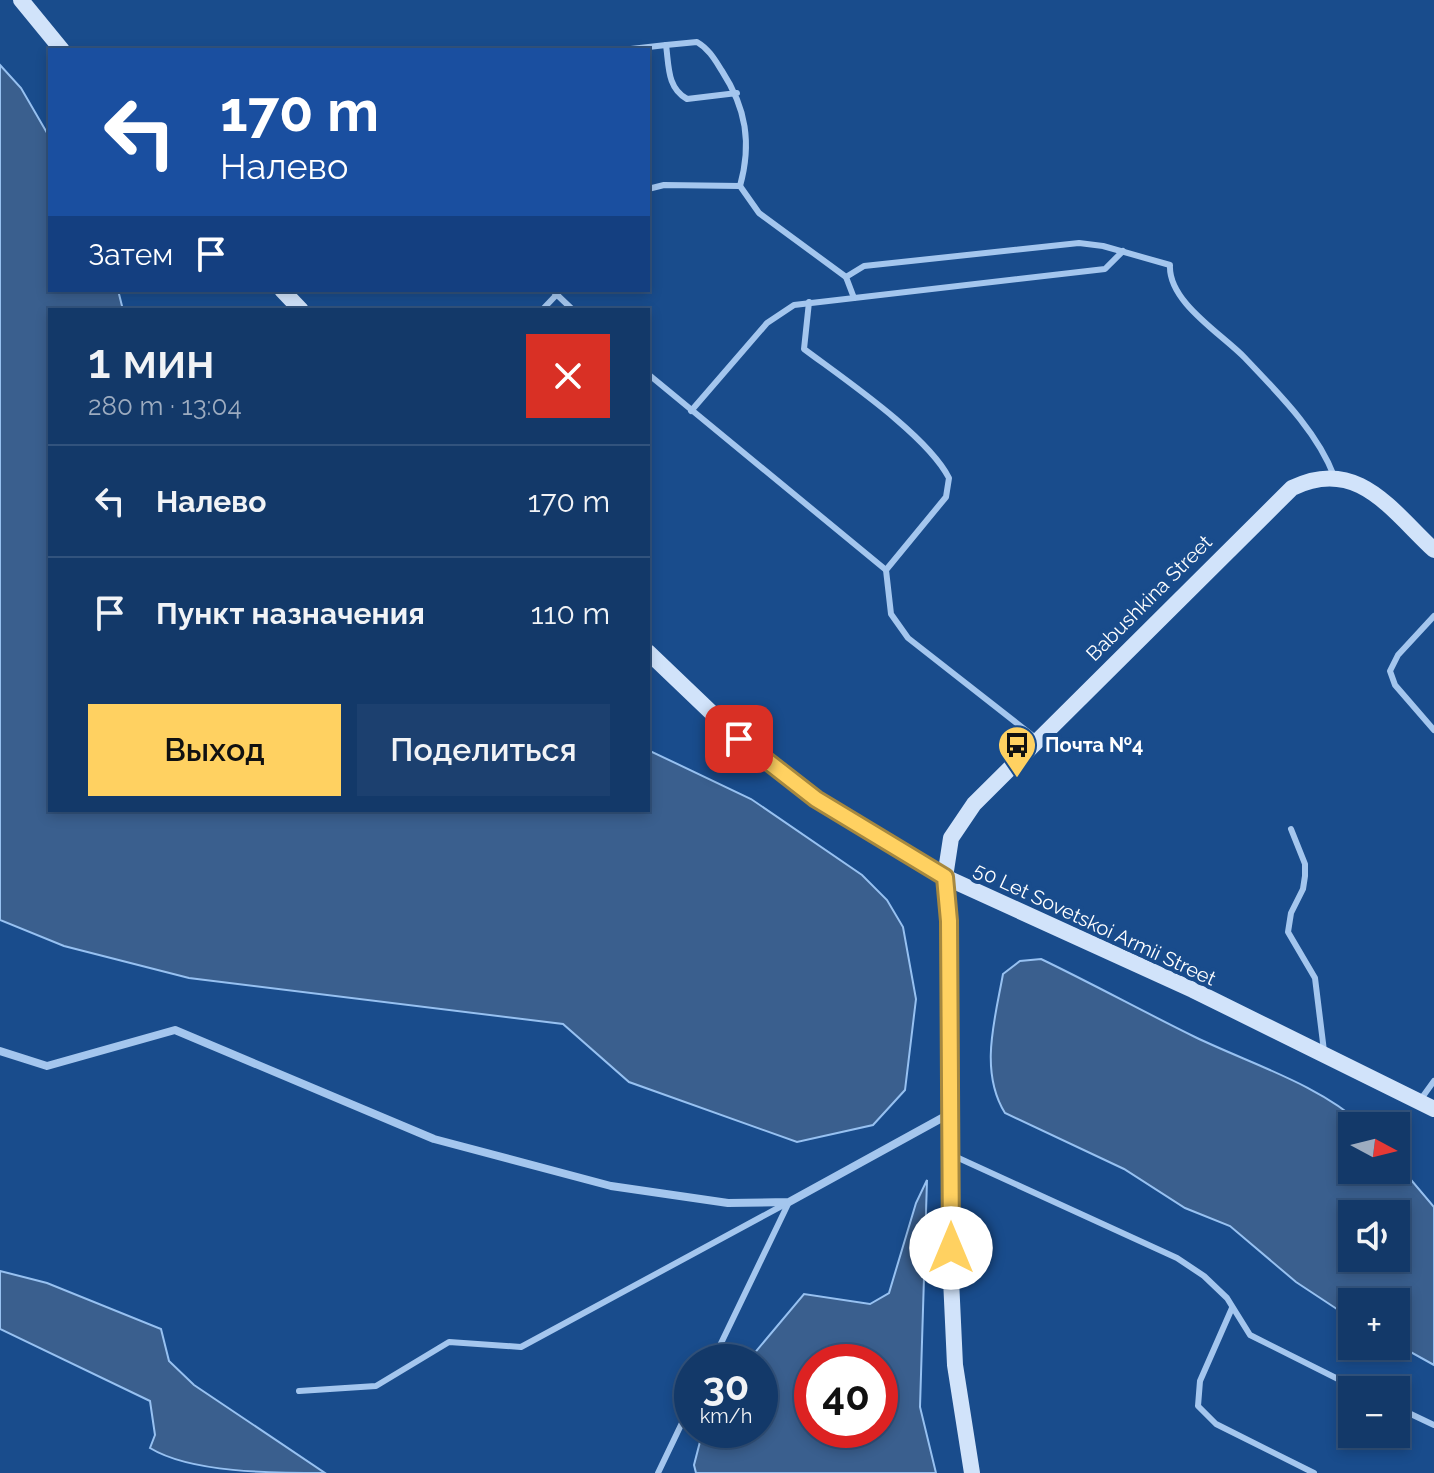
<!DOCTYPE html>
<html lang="ru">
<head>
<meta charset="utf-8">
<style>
	:root { --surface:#133969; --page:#1c406f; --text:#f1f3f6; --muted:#9dacc0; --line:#32537d; --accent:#ffd161 }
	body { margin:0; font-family:Raleway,sans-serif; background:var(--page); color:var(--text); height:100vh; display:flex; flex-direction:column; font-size:30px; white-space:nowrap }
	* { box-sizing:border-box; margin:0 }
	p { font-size:26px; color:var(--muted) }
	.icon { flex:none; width:44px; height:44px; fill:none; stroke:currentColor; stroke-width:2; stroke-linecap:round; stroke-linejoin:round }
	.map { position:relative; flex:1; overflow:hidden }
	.details { position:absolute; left:48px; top:308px; width:602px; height:504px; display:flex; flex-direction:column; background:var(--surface); border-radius:0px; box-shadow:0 4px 12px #0003,0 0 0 2px var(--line) }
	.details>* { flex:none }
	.hud { position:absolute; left:48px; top:48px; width:602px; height:244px; border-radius:0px; box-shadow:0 4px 12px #0003,0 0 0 2px var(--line); background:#1a4fa0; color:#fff; overflow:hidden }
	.needle { width:52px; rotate:97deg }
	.controls { position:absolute; left:1338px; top:1112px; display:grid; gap:16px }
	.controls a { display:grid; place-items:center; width:72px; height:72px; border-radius:0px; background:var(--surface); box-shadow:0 4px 12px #0003,0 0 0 2px var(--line); font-size:40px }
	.speed { position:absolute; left:674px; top:1344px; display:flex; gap:16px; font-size:40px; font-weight:700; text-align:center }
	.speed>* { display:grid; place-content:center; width:104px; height:104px; border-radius:50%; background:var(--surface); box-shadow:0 4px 12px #0003,0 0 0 2px var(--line); line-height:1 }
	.speed small { font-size:20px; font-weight:400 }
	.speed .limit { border:12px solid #d22; background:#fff; color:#111 }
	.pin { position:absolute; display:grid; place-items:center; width:68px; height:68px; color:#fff; margin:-34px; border-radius:16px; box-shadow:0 4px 12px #0006 }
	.me { position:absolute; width:88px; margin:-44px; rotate:0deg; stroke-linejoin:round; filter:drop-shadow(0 0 6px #0008) }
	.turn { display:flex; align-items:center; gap:28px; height:168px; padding:0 40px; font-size:36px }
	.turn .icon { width:104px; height:104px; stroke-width:2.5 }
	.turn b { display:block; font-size:56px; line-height:68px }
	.then { display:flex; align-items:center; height:76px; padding:0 40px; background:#0003; gap:16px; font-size:30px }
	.round { display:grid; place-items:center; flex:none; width:84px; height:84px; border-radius:0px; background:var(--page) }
	.overview { display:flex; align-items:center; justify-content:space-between; height:136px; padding:0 40px }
	h1 { font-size:48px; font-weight:600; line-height:60px }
	.cta { display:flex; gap:16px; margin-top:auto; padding:16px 40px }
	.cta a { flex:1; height:92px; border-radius:0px; background:var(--accent); color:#111; font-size:32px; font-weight:600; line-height:92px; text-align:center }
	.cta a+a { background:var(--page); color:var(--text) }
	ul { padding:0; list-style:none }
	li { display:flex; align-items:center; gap:24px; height:112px; padding:0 40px; border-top:2px solid var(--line) }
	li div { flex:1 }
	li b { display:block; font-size:30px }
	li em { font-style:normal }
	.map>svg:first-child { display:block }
	.water { fill:#3a5f8e; stroke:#97c1f1; stroke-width:2; fill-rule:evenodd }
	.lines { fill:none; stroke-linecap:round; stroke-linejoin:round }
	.lane { stroke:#a4c6ee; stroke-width:6 }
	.street { stroke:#a4c6ee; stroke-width:8 }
	.secondary { stroke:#d1e3fa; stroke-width:16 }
	.route-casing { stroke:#a6883f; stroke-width:20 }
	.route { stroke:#ffd161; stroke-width:14 }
	.labels { text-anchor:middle; stroke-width:8; stroke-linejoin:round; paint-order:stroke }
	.street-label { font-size:20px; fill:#fff; stroke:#194c8c }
	.poi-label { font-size:20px; font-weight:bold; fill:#fff; stroke:#194c8c; text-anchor:start }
</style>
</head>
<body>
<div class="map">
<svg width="1434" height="1473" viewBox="0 0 1434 1473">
	<rect width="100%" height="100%" fill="#194c8c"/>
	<g class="water">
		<path d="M0 65 21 88 50 138V290H118L123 310H50V810H648V750L751 799 862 875 887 900 903 927 916 999 905 1090 873 1125 797 1142 629 1082 563 1024 189 978 64 946 0 920Z"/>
		<path d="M1041 959C1093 984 1144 1012 1195 1037 1251 1064 1318 1084 1364 1126H1352V1170H1396V1162L1434 1207V1365L1396 1344V1302H1352V1319L1296 1282 1230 1226 1185 1208 1124 1169 1005 1113C979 1071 995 1019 1003 974L1020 961ZM1352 1214H1396V1258H1352Z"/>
		<path d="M927 1180 920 1407 936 1473H696L694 1465 703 1430H760V1362H747L804 1294 870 1304 889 1293 916 1203ZM812 1362H880V1430H812Z"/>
		<path d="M0 1271 47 1283 161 1329 169 1361 194 1385 325 1473C272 1473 191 1473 150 1448L155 1435 150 1401 0 1329Z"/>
	</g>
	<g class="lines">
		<g class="lane">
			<path d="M622 50 666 45"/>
			<path d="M740 186 759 213 846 277"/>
			<path d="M648 189 664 185 740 186C752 143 746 108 722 71 715 60 709 49 697 42L666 45C669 66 667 88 687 99L737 93"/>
			<path d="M552 290 573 310"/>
			<path d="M854 298 846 277 864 266 1079 243 1103 246 1170 265C1168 302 1222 334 1245 358 1278 393 1317 431 1334 476"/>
			<path d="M809 302 804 349C844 379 927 435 949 478L946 497 886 570 891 614 908 638 1037 739"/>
			<path d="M542 310 561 290"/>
			<path d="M648 374 886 570"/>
			<path d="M691 411 767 323 794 305 1105 269 1123 251"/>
			<path d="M1434 616 1398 655 1390 671 1395 685 1434 730"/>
			<path d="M1291 829 1305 864V876L1303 889 1291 913 1288 932 1315 978 1324 1051"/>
			<path d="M1421 1099 1434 1081"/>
			<path d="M954 1156 1177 1258 1204 1276 1227 1298 1250 1335 1360 1390"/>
			<path d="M1232 1308 1200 1381 1198 1406 1216 1424 1314 1473"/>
			<path d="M712 1362 789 1202"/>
			<path d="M299 1391 376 1386 449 1342 521 1347 789 1202"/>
			<path d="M1396 1407 1434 1425"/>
			<path d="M658 1473 692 1402"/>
		</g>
		<path class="street" d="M0 1051 47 1066 175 1030 434 1139 611 1186 728 1203 789 1202 951 1113"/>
		<g class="secondary">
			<path d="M21 0 62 50"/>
			<path d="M282 290 301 310"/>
			<path d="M648 652 739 739 816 799 945 877 1193 990 1434 1109"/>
			<path d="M972 1473 955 1365 951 1279 949 921 945 877 951 838 974 804 1292 488C1357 456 1391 510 1434 550"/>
		</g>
	</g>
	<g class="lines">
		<g class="route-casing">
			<path id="route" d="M739 739 816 799 945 877 949 921 951 1248"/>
		</g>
		<use href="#route" class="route"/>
	</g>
	<defs>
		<g id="bus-pin" transform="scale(2)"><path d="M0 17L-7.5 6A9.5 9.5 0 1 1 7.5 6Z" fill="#ffd161" stroke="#194c8c"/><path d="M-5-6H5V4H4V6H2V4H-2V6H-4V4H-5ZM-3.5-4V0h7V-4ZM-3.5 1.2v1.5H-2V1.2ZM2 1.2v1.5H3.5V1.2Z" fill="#111"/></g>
	</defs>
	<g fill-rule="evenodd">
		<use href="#bus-pin" x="1017" y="745"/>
	</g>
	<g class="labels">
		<g class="street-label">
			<text transform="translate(1149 598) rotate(-45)" y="7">Babushkina Street</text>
			<text transform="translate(1095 924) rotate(25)" y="7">50 Let Sovetskoi Armii Street</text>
		</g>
		<g class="poi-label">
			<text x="1045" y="752">Почта №4</text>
		</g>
	</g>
</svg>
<div class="controls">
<a><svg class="needle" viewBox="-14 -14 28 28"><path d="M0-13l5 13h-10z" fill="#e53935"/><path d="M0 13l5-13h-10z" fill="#9dacc0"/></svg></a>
<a><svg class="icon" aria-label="sound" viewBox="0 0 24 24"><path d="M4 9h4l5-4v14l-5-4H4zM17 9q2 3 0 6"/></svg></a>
<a>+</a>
<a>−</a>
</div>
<div class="speed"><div>30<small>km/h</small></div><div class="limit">40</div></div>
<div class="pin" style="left:739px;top:739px;background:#d93025"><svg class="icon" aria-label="arrive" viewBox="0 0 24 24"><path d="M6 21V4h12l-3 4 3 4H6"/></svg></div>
<svg class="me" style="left:951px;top:1248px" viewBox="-20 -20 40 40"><circle r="19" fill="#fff"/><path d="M0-13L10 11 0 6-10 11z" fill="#ffd161"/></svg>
<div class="hud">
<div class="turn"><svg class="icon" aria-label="left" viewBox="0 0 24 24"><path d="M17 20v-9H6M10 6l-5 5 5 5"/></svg><div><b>170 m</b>Налево</div></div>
<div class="then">Затем<svg class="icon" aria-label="arrive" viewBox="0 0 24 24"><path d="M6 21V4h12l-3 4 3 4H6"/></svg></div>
</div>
<section class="details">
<div class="overview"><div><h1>1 мин</h1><p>280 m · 13:04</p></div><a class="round" style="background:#d93025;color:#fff"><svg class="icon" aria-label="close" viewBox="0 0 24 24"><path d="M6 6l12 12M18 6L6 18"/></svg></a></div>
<ul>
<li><svg class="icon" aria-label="left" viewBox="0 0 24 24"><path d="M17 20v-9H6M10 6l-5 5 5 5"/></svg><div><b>Налево</b></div><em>170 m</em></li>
<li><svg class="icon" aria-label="arrive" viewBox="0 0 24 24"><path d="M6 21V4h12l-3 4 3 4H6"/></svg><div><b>Пункт назначения</b></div><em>110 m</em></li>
</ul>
<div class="cta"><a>Выход</a><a>Поделиться</a></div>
</section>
</div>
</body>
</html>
